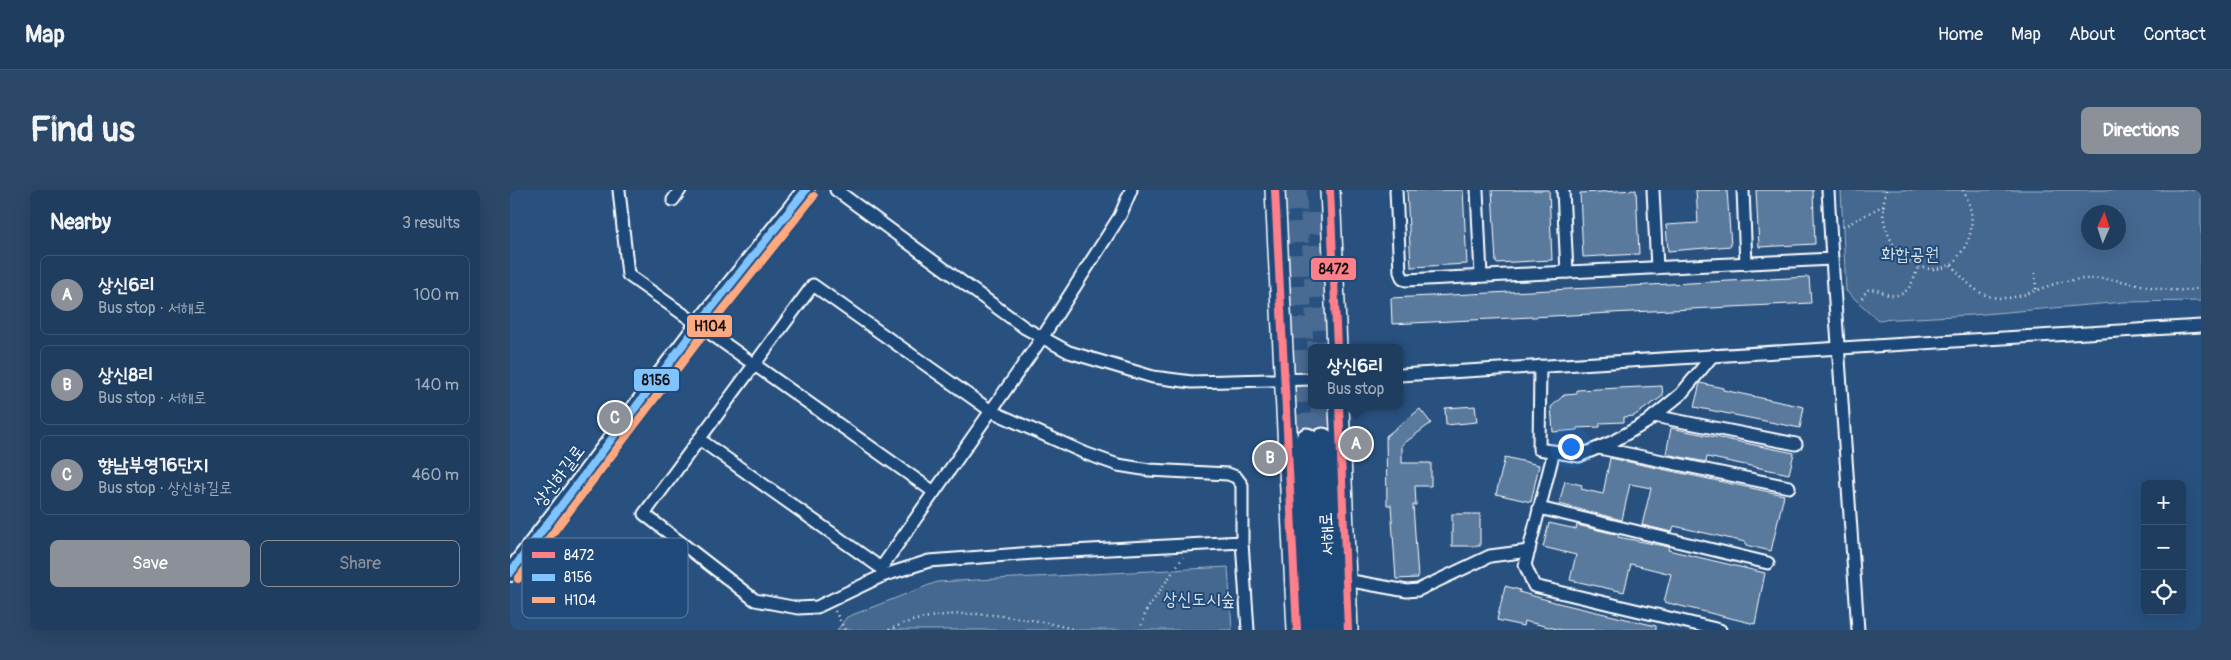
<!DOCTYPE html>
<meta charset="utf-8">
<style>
:root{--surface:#1e3d5f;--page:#2b4868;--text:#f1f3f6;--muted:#a1aebd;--line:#3c5674;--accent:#8c9099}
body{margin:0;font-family:Pangolin,"Poor Story",sans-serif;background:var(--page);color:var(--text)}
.controls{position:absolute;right:15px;bottom:15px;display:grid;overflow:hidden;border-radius:8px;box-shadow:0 5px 20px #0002}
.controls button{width:45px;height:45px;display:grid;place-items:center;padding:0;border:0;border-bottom:1px solid var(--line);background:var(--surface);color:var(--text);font:25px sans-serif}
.compass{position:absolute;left:1571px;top:15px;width:45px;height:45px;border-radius:50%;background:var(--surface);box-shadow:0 5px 20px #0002;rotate:3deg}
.you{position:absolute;left:1060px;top:256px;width:18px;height:18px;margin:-12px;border:4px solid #fff;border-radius:50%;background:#1a73e8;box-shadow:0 0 0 8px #1a73e833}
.badge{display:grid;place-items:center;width:32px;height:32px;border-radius:50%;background:var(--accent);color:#fff;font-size:16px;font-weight:700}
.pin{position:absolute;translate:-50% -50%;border:2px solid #fff;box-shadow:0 1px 5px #0006}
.popup{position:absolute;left:798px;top:154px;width:95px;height:65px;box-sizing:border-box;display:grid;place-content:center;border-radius:8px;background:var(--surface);filter:drop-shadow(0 1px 4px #0005);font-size:16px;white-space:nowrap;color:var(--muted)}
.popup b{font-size:19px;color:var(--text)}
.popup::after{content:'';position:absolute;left:50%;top:100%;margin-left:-10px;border:10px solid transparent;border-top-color:var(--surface)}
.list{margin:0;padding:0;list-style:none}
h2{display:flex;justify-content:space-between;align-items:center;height:65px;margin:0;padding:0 20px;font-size:21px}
h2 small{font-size:16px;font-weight:400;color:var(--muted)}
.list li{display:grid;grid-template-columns:32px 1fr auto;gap:15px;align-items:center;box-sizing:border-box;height:80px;margin:0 10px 10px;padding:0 10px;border:1px solid var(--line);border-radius:8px}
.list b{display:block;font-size:19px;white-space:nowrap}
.list p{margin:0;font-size:16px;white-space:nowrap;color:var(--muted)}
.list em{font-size:16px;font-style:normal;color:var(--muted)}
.actions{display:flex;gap:10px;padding:15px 20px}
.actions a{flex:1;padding:11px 0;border:1px solid var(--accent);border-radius:8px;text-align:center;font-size:18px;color:var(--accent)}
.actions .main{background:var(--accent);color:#fff}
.icon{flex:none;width:28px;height:28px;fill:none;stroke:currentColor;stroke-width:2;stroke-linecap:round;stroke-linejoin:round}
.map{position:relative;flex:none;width:1691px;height:440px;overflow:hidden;border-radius:8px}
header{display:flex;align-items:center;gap:30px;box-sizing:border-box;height:70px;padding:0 25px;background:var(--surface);border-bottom:1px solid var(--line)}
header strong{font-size:24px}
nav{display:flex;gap:28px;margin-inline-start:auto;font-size:18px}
.intro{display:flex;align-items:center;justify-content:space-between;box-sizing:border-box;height:120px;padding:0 30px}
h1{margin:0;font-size:35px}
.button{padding:12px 22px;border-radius:8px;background:var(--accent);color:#fff;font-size:18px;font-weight:700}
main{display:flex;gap:30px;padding:0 30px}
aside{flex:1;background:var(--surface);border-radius:8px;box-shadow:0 5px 20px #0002}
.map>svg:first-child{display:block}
.green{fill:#446890;stroke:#a2b4c8;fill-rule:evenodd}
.building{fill:#5a7a9d;stroke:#fff}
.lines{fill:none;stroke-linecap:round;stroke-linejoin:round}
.highway-tunnel{stroke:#486b92;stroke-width:21;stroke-dasharray:21 11;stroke-linecap:butt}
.street-casing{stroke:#fff;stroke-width:15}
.secondary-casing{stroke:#fff;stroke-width:20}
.primary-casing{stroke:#fff;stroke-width:22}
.highway-casing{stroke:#fff;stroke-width:25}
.path{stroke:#fff;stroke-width:2.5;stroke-dasharray:1 4;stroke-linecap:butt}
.street{stroke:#1f4a7a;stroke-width:11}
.secondary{stroke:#1f4a7a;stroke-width:16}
.primary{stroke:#1f4a7a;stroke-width:19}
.highway{stroke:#1f4a7a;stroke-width:21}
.bus-1-casing{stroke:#1f4a7a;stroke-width:11}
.bus-2-casing{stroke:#1f4a7a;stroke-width:11}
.bus-3-casing{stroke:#1f4a7a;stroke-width:11}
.bus-1{stroke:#ff808a;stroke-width:8}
.bus-2{stroke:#80c4ff;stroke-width:8}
.bus-3{stroke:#ffa980;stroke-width:8}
.labels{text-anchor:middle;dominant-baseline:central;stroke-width:4;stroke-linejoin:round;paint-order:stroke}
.park-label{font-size:18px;fill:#dae1e9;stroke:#1f4a7a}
.street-label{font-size:18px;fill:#fff;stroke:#1f4a7a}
.key{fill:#1f4a7a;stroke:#6280a2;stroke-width:1}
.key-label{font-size:14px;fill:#fff}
.line-badge{stroke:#1f4a7a;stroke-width:2}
.pale-badge-label{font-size:14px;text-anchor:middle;font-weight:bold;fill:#111}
</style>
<header>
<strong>Map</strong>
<nav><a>Home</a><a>Map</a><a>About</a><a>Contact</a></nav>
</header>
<div class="intro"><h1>Find us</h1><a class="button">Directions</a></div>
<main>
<aside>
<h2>Nearby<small>3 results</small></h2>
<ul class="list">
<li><span class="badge">A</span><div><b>상신6리</b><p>Bus stop · 서해로</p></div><em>100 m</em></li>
<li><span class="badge">B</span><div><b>상신8리</b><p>Bus stop · 서해로</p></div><em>140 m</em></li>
<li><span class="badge">C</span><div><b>향남부영16단지</b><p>Bus stop · 상신하길로</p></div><em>460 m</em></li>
</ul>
<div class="actions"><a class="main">Save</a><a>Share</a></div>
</aside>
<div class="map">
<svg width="1691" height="440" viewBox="0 0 1691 440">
<rect width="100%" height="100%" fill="#28517f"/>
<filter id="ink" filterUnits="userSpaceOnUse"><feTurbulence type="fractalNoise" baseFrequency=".02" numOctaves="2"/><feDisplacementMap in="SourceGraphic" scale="10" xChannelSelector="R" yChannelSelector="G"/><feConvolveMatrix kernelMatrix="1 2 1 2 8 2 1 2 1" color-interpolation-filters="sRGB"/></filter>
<g filter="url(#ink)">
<g class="green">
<path d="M 1331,0 L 1691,0 L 1691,111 L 1613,112 L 1462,125 L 1368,130 L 1336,101 ZM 1608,22 L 1608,52 L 1578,52 L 1578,22 Z"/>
<path d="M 718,377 L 722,440 L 327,440 L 337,427 L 427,392 Z"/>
</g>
<g class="building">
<path d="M 897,0 L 953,0 L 957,74 L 901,77 Z"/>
<path d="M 982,0 L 1039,0 L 1042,70 L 986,73 Z"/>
<path d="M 1126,0 L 1129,64 L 1073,67 L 1070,3 Z"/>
<path d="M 1186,0 L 1217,0 L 1221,56 L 1158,61 L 1156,35 L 1188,33 Z"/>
<path d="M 1246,0 L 1303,0 L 1305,54 L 1249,57 Z"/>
<path d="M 1299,87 L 1301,113 L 882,134 L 881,108 Z"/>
<path d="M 1190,193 L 1213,198 L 1213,200 L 1294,217 L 1290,238 L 1184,217 Z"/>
<path d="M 1152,196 L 1153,206 L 1124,226 L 1114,227 L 1114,232 L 1090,233 L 1090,237 L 1067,238 L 1067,240 L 1043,242 L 1041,217 L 1054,205 L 1067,204 L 1067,200 Z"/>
<path d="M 965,216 L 967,232 L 936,235 L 935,218 Z"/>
<path d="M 910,219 L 921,233 L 892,255 L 892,273 L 921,273 L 921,296 L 905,296 L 906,315 L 903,315 L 908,388 L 886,389 L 881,315 L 877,315 L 876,246 Z"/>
<path d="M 1161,238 L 1284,263 L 1279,284 L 1197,267 L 1196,272 L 1156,264 Z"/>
<path d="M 995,267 L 1029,275 L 1021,312 L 986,304 Z"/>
<path d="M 1100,268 L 1274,305 L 1261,361 L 1235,355 L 1235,352 L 1164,336 L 1162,342 L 1132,335 L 1141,298 L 1120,294 L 1112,330 L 1049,314 L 1055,291 L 1072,295 L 1071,299 L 1093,304 Z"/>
<rect x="942" y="324" width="28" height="32"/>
<path d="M 1039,333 L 1066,339 L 1067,335 L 1109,345 L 1108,347 L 1159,357 L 1158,360 L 1255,383 L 1245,434 L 1154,412 L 1161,384 L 1121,374 L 1114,402 L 1060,390 L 1066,365 L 1033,357 Z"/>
<path d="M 995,396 L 1010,400 L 1009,402 L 1048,413 L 1146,436 L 1146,440 L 1051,440 L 1014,431 L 1013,436 L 987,430 Z"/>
</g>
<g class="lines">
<g class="highway-tunnel">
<path d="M 786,0 L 797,249"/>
<path d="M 801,23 L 808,158"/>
<path d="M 811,215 L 813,249"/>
</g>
<defs>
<g id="street">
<path d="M 109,0 L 118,85 L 424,302"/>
<path d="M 326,0 L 515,138 L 559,162 L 643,187 L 682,192 L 802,189"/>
<path d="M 886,0 L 890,82 L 893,89 L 896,90 L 1322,69 L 1318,0"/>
<path d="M 967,0 L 971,86"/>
<path d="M 1053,0 L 1057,82"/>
<path d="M 1143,0 L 1147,78"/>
<path d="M 1233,0 L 1236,74"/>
<path d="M 163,10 L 170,0"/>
<path d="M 1322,69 L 1348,440"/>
<path d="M 1030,176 L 1029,259 L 1069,266 L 1102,252 L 1137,232 L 1171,204 L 1203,165"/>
<path d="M 890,185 L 1691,136"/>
<path d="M 1144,226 L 1286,254"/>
<path d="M 189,249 L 371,378"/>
<path d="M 1089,258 L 1279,297"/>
<path d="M 1044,261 L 1015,375 L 1024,396 L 1210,440"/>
<path d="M 1029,318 L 1258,373"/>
<path d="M 732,352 L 524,363 L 419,371 L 372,386 L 307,417 L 288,418 L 245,410 L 134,324 L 303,95 L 481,221 L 577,264 L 608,275 L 639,280 L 718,284 L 726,287 L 732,295 L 732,352 L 738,440"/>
<path d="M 372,386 L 371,378 L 532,148 L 610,26 L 621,0"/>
<path d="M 836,390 L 897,401 L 908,400 L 980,366 L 1019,361"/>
</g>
<path id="secondary" d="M 0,383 L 188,135 L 296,0"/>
<g id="primary">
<path d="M 765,0 L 787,440"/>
<path d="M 820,0 L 827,158"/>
<path d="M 829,215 L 838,440"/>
</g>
<g id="highway">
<path d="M 797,249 L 804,440"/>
<path d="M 813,249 L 821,440"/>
</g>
</defs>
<use href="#street" class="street-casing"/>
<use href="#secondary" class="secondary-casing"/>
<use href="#primary" class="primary-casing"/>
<use href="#highway" class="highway-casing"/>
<g class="path">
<path d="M 1376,0 C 1374,10 1372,20 1374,30 C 1379,60 1408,90 1440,75 C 1444,74 1447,68 1450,64 C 1465,45 1465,21 1453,0"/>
<path d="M 1333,37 L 1374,15"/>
<path d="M 1441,75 C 1453,88 1465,104 1483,107 C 1510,113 1534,93 1563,90 C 1580,88 1599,88 1616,92 C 1644,97 1662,104 1691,98"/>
<path d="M 1525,83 L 1526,99"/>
<path d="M 1352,108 L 1357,100 C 1364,98 1370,101 1376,104 C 1397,110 1403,93 1408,77"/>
<path d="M 325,421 L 335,440"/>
<path d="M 379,440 C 432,413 511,425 566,440"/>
<path d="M 630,440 L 636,421 L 673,367"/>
</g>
<use href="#street" class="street"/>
<use href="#secondary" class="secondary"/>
<use href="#primary" class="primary"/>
<use href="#highway" class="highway"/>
<defs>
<g id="bus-1">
<path d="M 765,0 L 787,440"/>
<path d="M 820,0 L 827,158"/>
<path d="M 829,215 L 838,440"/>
</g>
<path id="bus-2" d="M 0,383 L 188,135 L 296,0"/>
<path id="bus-3" d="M 8,389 L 196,141 L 304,6"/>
</defs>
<use href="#bus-1" class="bus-1-casing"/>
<use href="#bus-2" class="bus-2-casing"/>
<use href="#bus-3" class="bus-3-casing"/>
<use href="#bus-1" class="bus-1"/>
<use href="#bus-2" class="bus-2"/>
<use href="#bus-3" class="bus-3"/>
</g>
</g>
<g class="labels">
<g class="park-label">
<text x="1400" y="64">화합공원</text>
<text x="689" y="409">상신도시숲</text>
</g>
<g class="street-label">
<text transform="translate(49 286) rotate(-53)">상신하길로</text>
<text transform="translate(817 344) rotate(-93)">서해로</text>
</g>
</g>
<rect x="12" y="348" width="166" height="80" rx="8" class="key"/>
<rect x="22" y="362" width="23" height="6" fill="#ff808a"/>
<rect x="22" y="384" width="23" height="7" fill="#80c4ff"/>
<rect x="22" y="407" width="23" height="6" fill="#ffa980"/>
<g class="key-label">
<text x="54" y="370">8472</text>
<text x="54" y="392">8156</text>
<text x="54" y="415">H104</text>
</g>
<g class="line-badge">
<rect x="800" y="67" width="47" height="24" rx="5" fill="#ff808a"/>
<rect x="176" y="124" width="47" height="24" rx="5" fill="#ffa980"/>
<rect x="123" y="178" width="47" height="24" rx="5" fill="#80c4ff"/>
</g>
<g class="pale-badge-label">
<text x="824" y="84">8472</text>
<text x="200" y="141">H104</text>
<text x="146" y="195">8156</text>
</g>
</svg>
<div class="controls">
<button>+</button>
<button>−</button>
<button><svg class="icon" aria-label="locate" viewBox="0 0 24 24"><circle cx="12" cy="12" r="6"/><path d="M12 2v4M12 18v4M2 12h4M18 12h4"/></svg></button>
</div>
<svg class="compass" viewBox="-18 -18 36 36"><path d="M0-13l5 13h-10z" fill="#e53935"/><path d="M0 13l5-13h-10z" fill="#a1aebd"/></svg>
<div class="you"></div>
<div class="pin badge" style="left:846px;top:254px">A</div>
<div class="popup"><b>상신6리</b>Bus stop</div>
<div class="pin badge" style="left:760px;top:268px">B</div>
<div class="pin badge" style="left:105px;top:228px">C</div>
</div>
</main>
